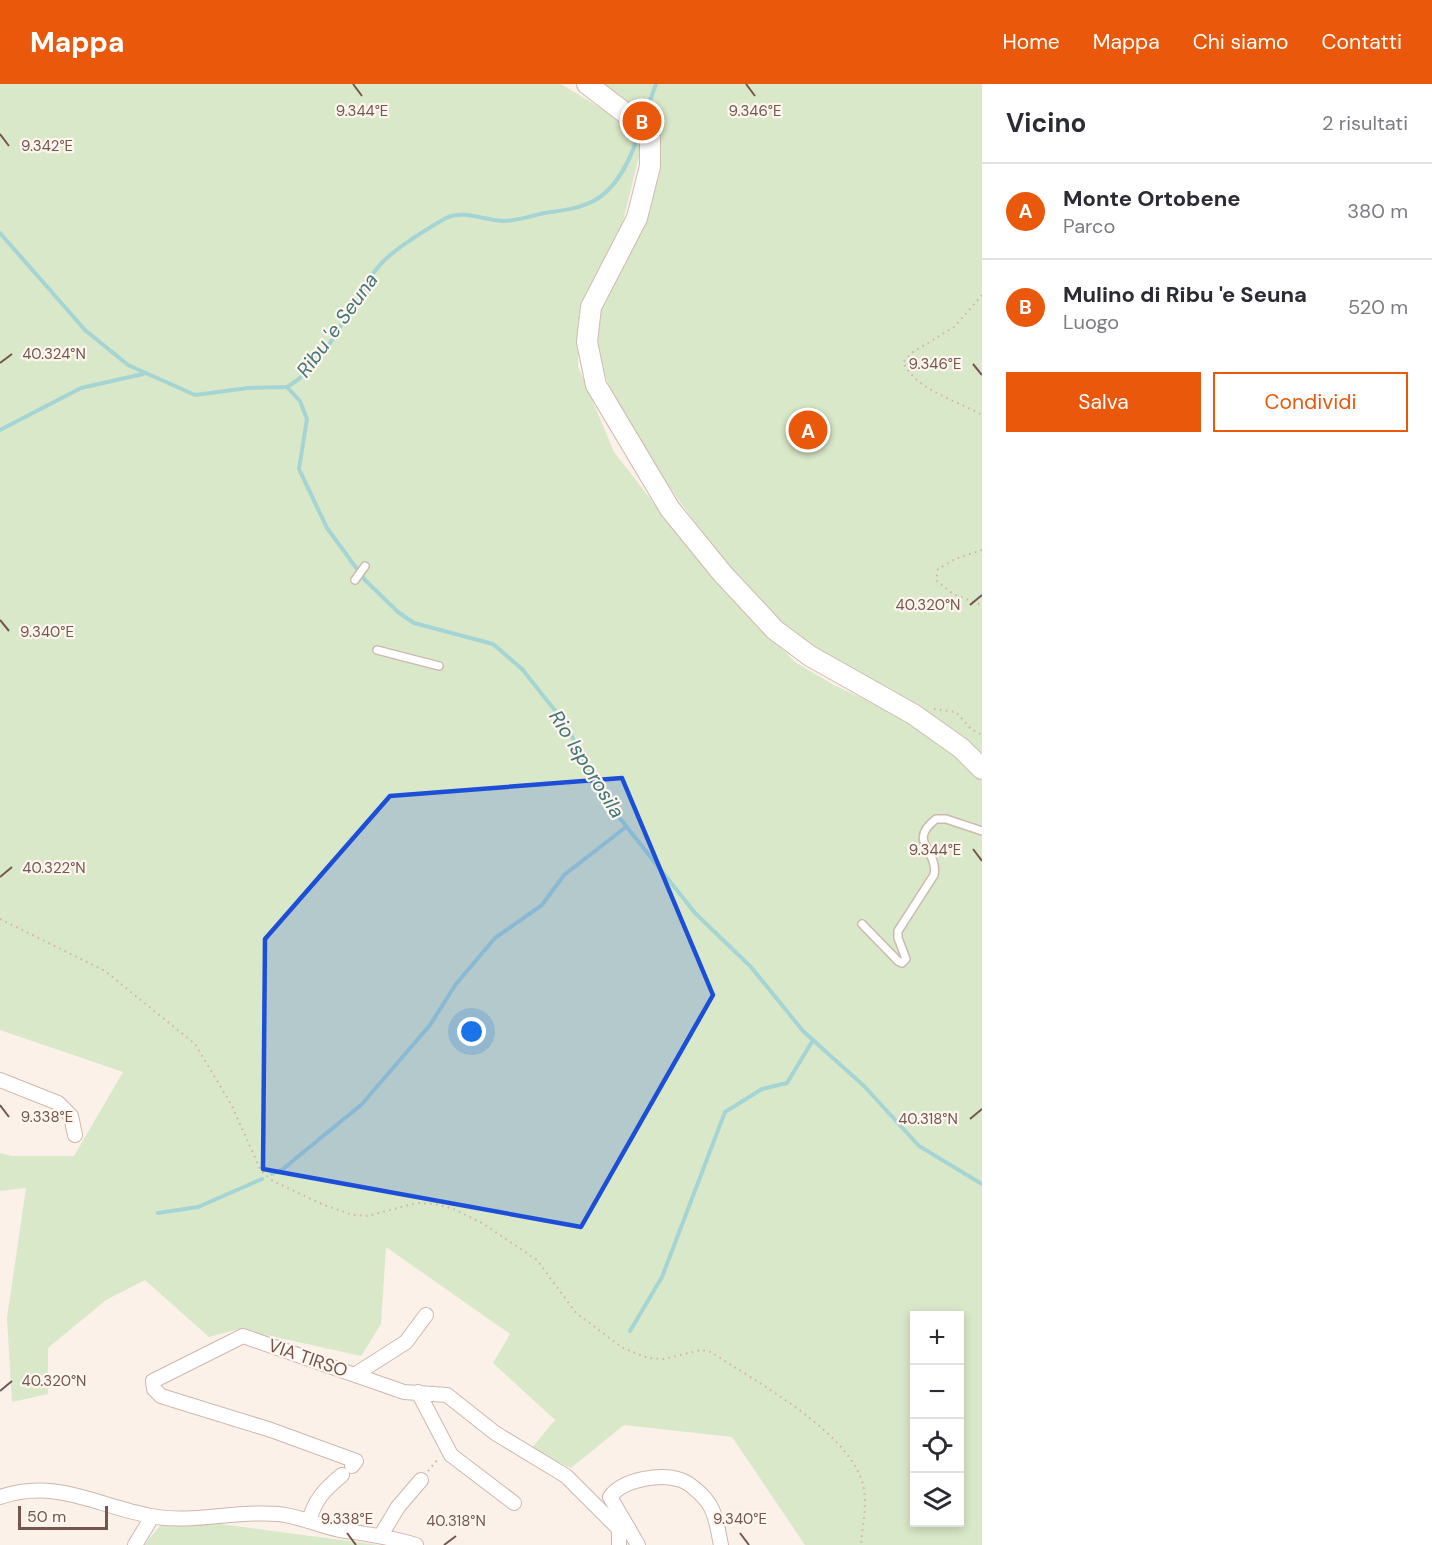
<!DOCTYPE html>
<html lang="it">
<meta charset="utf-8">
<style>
:root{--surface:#fff;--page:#f7f7f7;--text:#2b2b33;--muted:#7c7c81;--line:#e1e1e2;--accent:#ea580c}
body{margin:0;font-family:"DM Sans",sans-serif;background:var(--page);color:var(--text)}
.controls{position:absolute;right:18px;bottom:18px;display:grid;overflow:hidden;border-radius:0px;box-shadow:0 3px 9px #0003}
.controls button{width:54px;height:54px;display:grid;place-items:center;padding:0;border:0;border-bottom:2px solid var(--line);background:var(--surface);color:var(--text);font:30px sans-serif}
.scale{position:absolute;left:18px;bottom:15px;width:90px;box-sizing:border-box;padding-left:6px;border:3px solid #74564e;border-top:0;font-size:16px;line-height:21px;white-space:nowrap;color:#74564e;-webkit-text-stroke:4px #fef6ef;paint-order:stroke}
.you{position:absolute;left:472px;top:948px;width:21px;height:21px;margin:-15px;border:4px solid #fff;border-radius:50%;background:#1a73e8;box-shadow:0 0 0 9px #1a73e833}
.badge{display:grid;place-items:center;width:39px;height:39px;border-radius:50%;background:var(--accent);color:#fff;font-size:20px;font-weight:700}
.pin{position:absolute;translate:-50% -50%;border:3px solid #fff;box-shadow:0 2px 6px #0006}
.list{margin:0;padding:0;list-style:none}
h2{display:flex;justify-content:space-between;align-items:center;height:78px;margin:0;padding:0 24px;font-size:26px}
h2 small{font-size:20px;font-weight:400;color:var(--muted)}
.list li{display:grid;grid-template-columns:39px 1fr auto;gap:18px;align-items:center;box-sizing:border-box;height:96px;padding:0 24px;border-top:2px solid var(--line)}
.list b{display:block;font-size:22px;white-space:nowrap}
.list p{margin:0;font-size:20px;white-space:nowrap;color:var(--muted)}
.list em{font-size:20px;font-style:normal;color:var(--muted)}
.actions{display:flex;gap:12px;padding:18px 24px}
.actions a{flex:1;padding:14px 0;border:2px solid var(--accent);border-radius:0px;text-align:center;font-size:21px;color:var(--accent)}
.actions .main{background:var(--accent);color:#fff}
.icon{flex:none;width:33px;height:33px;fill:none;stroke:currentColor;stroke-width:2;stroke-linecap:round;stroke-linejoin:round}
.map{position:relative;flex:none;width:982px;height:1461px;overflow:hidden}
header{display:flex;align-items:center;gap:36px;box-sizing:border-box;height:84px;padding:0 30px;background:var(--accent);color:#fff}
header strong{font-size:28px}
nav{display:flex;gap:33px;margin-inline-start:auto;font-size:21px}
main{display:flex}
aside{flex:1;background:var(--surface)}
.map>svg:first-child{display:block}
.green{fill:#d9e8c8;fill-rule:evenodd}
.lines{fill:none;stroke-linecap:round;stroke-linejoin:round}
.stream{stroke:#a5d4d5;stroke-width:4}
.service-casing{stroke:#cdb8af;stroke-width:10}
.minor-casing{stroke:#cdb8af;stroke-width:16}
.secondary-casing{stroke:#d1bab0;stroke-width:22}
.path{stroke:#d4b1a5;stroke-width:2;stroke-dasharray:1.5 4.5;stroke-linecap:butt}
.service{stroke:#fff;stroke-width:7}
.minor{stroke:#fff;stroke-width:14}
.secondary{stroke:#fff;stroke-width:20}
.marked{fill:#1d4ed8;fill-opacity:0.2;stroke:#1d4ed8;stroke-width:4.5;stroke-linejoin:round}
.ticks{fill:none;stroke:#74564e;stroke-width:2}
.labels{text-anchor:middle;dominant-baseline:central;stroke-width:4.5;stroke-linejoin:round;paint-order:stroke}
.street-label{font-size:18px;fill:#74564e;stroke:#fef6ef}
.water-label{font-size:20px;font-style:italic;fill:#427678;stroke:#fef6ef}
.ticks-label{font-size:15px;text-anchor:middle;fill:#74564e;stroke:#fef6ef;stroke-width:4.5;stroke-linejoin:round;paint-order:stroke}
</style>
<header>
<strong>Mappa</strong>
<nav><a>Home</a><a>Mappa</a><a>Chi siamo</a><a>Contatti</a></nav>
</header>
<main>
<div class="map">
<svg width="982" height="1461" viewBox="0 0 982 1461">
<rect width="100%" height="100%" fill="#fbf1e9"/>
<g class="green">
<path d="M 0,0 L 561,0 L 609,29 L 642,60 L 620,150 L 580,223 L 578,282 L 614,368 L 713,495 L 795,578 L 834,601 L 911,637 L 965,678 L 982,694 L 982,1461 L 805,1461 L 732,1353 L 624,1341 L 571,1384 L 531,1365 L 555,1336 L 493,1279 L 510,1250 L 386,1163 L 381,1240 L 361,1272 L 239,1245 L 209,1253 L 145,1196 L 106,1216 L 48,1264 L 48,1310 L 12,1318 L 7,1234 L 26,1104 L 0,1107 L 0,1069 L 12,1072 L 74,1072 L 123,988 L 0,946 ZM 914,1232 L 960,1232 L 960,1438 L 914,1438 Z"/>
<path d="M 595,0 L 982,0 L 982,672 C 929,618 854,593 792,549 C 745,516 593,311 596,255 C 597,229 609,201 618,177 C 631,140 644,103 658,66 Z"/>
<path d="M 167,1433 L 379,1461 L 144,1461 Z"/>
</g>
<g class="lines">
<g class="stream">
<path d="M 643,36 L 656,0"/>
<path d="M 0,149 L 85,246 L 128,281 L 195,311 L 248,304 L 287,303 L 300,317 L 307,335 L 299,385 L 327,444 L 365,496 L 398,528 L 414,539 L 493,560 L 522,585 L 565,639 L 603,713 L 695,829 L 751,883 L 803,947 L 864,1002 L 919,1062 L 982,1100"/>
<path d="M 287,303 C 331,278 347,220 379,182 C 393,165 427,145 446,134 C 464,125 486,137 504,137 C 516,137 532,132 544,129 C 557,127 572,126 584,121 C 614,112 629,79 638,52"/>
<path d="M 0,346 L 81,304 L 143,290"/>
<path d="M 272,1090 L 283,1085 L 362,1020 L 430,941 L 456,900 L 495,854 L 542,821 L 564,791 L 626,743"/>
<path d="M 158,1129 L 198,1123 L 262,1095"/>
<path d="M 630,1247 L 662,1193 L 725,1028 L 762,1005 L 787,999 L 813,956"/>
</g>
<defs>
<g id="service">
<path d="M 355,496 L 365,482"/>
<path d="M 377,566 L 439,582"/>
<path d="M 862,840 L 898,877 L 902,879 L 906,875 L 898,854 L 898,847 L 934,791 C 939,766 906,758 936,735 L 946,735 L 982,747"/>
</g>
<g id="minor">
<path d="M 0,996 L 58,1019 L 71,1032 L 75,1051"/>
<path d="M 356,1290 L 406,1258 L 426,1231"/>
<path d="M 418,1308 L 451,1371 L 514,1419"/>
<path d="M 352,1382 L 356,1377 L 271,1346 L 161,1312 L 154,1305 L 153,1297 L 243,1252 L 404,1308 L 447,1311 L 495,1349 L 566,1392 L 619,1445 L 629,1445"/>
<path d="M 0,1413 C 56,1394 97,1422 151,1432 C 193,1440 236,1426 278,1430 C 300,1432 319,1442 340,1446 C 366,1450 391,1453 416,1461"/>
<path d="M 309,1437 C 315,1415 325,1405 342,1391"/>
<path d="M 619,1445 L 619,1461"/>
<path d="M 381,1451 L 398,1423 L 421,1396"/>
<path d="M 135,1461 L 152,1433"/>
<path d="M 638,1461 L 610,1413 C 623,1395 661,1389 681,1396 C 690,1399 704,1412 709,1420 C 717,1432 718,1448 721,1461"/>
</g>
<path id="secondary" d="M 587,0 L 633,35 L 650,55 L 650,82 L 637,134 L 591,223 L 587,258 L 596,301 L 670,425 L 722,489 L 775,546 L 810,572 L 913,630 L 961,664 L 982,685"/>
</defs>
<use href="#service" class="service-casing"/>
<use href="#minor" class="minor-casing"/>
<use href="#secondary" class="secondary-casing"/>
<g class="path">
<path d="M 982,211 L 954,243 L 913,268 L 903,278 C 917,307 956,316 982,331"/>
<path d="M 982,466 L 955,475 L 938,485 L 936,496 L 953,510 L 982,521"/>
<path d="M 934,625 L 956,628 L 971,645 L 982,651"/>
<path d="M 0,835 L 105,887 L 195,960 L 231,1020 L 261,1087 L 273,1097 L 324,1121 L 353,1131 L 368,1132 L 416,1119 L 435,1120 L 454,1125 L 482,1139 L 537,1176 L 576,1229 L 623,1264 L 648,1274 L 664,1275 L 701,1266 L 711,1268 C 756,1298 850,1348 863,1401 C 868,1419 862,1443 861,1461"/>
<path d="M 428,1387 L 438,1375"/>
</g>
<use href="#service" class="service"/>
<use href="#minor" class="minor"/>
<use href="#secondary" class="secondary"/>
</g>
<path class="marked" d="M 622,694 L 713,911 L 581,1143 L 263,1085 L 265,855 L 390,712 Z"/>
<path class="ticks" d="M 353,0 L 362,12M 746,0 L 755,12M 0,50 L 9,62M 0,279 L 12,270M 973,280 L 982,291M 970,521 L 982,511M 0,536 L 9,547M 973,765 L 982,777M 0,793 L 12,783M 0,1021 L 9,1033M 970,1035 L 982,1025M 0,1307 L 12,1297M 347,1449 L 356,1461M 740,1449 L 749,1461M 444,1461 L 456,1452"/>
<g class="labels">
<g class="street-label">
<text transform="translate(308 1274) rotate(19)">VIA TIRSO</text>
</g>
<g class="water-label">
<text transform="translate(337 241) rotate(-54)">Ribu 'e Seuna</text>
<text transform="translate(587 680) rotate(58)">Rio Isporosila</text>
</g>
</g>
<g class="ticks-label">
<text x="755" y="32">9.346°E</text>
<text x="362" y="32">9.344°E</text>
<text x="47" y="67">9.342°E</text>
<text x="54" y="275">40.324°N</text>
<text x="935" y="285">9.346°E</text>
<text x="928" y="526">40.320°N</text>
<text x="47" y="553">9.340°E</text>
<text x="935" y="771">9.344°E</text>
<text x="54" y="789">40.322°N</text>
<text x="47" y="1038">9.338°E</text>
<text x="928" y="1040">40.318°N</text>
<text x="54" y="1302">40.320°N</text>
<text x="347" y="1440">9.338°E</text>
<text x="740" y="1440">9.340°E</text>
<text x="456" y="1442">40.318°N</text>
</g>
</svg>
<div class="controls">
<button>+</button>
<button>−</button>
<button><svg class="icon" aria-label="locate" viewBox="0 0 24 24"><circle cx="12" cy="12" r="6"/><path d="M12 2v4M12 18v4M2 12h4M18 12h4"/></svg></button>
<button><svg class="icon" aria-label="layers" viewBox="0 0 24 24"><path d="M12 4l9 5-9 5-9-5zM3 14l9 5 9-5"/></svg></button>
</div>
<div class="scale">50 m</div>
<div class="you"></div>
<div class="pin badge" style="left:808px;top:346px">A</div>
<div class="pin badge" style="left:642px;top:37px">B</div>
</div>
<aside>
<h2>Vicino<small>2 risultati</small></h2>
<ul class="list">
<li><span class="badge">A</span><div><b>Monte Ortobene</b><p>Parco</p></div><em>380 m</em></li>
<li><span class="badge">B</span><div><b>Mulino di Ribu 'e Seuna</b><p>Luogo</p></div><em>520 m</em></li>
</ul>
<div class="actions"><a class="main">Salva</a><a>Condividi</a></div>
</aside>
</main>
